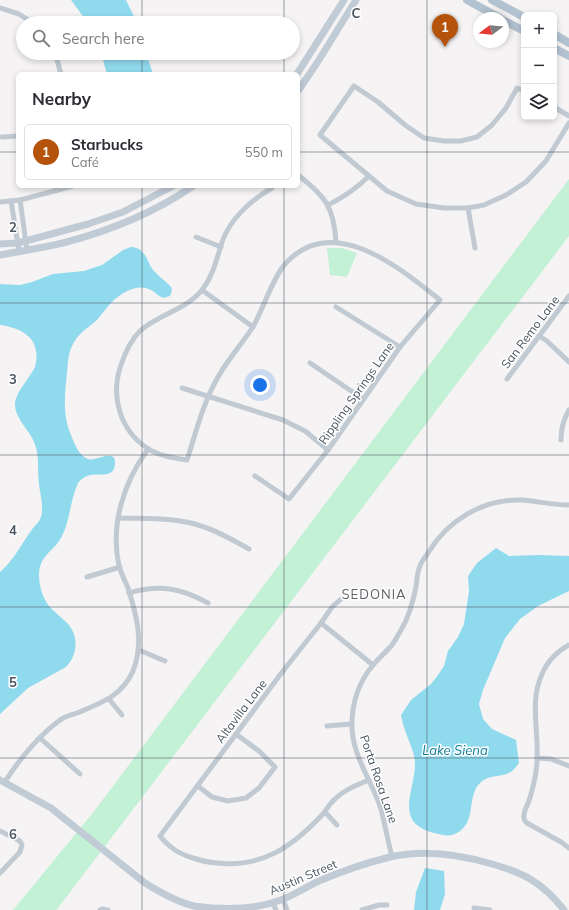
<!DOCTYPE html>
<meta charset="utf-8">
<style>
:root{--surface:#fff;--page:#f2f2f3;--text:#2b2b33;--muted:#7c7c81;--line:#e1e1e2;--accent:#b45309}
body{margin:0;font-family:Mulish,sans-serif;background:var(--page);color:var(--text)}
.controls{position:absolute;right:12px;top:12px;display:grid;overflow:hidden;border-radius:6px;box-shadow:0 2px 6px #0003}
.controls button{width:36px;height:36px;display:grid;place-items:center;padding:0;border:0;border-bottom:1px solid var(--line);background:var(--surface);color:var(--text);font:20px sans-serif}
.compass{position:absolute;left:473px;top:12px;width:36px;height:36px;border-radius:50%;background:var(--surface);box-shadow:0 2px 6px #0003;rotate:254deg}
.you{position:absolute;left:260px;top:385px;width:14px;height:14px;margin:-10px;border:3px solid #fff;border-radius:50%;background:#1a73e8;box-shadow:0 0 0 6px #1a73e833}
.badge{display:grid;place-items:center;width:26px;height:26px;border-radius:50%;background:var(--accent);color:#fff;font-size:13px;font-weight:700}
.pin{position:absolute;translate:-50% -33px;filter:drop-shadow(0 1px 2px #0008)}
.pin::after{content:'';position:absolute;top:21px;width:14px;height:12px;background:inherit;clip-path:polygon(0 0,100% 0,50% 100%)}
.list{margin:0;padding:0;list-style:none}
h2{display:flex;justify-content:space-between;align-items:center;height:52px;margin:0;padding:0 16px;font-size:17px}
h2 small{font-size:13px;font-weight:400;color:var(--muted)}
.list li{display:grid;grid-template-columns:26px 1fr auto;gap:12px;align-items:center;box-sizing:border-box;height:56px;margin:0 8px 8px;padding:0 8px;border:1px solid var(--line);border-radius:6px}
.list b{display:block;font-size:15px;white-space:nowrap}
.list p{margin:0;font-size:13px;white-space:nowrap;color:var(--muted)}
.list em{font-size:13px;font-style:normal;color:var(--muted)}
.icon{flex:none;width:22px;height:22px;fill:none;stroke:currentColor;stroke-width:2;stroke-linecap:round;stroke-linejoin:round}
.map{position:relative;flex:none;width:569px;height:910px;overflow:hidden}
.search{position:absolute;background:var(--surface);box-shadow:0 2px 6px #0003;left:16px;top:16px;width:284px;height:44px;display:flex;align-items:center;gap:10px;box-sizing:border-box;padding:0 14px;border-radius:22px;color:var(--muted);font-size:15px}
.panel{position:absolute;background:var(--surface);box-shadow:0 2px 6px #0003;left:16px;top:72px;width:284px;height:116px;border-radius:6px}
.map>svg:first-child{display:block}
.green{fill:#c3f1d5}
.water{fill:#90daee}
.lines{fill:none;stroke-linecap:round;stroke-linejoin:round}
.street{stroke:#c1cad2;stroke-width:5}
.secondary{stroke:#c1cbd6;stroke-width:7}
.primary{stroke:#b3c2d1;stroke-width:8}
.grid{fill:none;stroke:#4a5661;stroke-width:1;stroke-opacity:0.55}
.labels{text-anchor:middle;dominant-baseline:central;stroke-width:3;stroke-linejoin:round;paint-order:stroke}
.street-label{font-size:12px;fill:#4a5661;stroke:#fff}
.neighbourhood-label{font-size:13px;letter-spacing:1px;fill:#5f6368;stroke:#fff}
.water-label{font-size:13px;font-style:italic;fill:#0c7c9b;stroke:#fff}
.grid-label{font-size:13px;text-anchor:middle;font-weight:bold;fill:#4a5661;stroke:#fff;stroke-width:3;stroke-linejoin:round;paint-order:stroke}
</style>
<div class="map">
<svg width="569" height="910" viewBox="0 0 569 910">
<rect width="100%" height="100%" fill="#f5f3f3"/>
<g class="green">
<path d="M 569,179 L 569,236 L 58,908 L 56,910 L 13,910 L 92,814 Z"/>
<path d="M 327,248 L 342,248 L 357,253 L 347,277 L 330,275 Z"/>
</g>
<g class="water">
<path d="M 71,0 L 126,0 L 137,23 L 88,23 Z"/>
<path d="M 101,53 L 146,53 L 153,74 L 107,74 Z"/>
<path d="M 131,247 C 147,248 146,262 154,271 C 159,277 166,281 171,287 L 172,290 L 170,296 L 163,298 C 158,296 155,292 151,290 C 138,283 124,292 115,299 C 108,305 103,313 97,320 C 88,328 77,334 72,346 C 68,354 68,364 67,372 C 65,394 62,414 71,435 C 74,443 79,456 88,459 C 96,462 116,447 115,464 C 114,479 99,473 91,475 C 85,476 81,479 78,483 C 70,500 70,522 61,538 C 53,552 40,555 39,574 C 39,585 42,597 49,606 C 54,612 61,617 67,623 C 79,635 78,655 66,667 L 28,688 L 0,714 L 0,572 C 14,560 20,546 31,531 C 34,526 39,523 41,517 C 44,506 40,494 39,484 C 37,469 40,455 34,442 C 29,429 15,419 15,404 C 15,393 30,378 35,367 C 42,340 24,328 0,325 L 0,284 L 20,285 L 32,282 L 53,274 L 84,271 L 102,265 L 123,250 Z"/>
<path d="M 496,548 L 509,556 L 539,555 L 569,556 L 569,591 L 538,606 L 520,619 L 505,638 L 483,690 L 479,704 L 483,719 L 492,729 L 516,740 L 519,763 C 517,765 514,770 511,772 C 502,778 489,774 480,783 C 467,796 476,819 460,831 C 451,838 443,835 434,833 C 392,822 416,790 415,762 C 414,751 408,740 405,730 C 403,725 402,720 401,715 L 411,700 L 431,684 L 438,675 L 444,666 L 448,651 L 458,637 L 464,624 L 469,591 L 468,576 L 477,563 Z"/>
<path d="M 425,868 L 444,871 L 445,894 L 440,910 L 414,910 L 416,892 Z"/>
</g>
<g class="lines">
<g class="street">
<path d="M 0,8 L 19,14 L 33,23"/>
<path d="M 55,53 L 61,74"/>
<path d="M 524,91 L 517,88 L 506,108 L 492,125 L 477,137 L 461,141 L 444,141 L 424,138 L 405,125 L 378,102 L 354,86 L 320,135 L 387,191 L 416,204 L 444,208 L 468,208 L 484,205 L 506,195 L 526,182 L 546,161 L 569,123"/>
<path d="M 554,107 L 569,116"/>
<path d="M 2,137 L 18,136"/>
<path d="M 298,175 C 325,196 334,207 336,242"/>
<path d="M 20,200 L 27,250"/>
<path d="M 11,201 L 19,251"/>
<path d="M 0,202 L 20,200 L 73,186"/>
<path d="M 328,205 C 344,197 356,189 369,176"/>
<path d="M 468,208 L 475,248"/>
<path d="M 196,237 L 221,247"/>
<path d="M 202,290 L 253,327"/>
<path d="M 336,307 L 400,347"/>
<path d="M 539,336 L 547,341 L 569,362"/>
<path d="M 310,363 L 363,399"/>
<path d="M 507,379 L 569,296"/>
<path d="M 182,388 L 283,420 L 305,431 L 328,450"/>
<path d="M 561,440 C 561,429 563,420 569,410"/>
<path d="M 255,476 L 289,499 L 328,450 L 400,347 L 440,300 C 400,268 333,212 286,263 C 273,277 264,307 254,325 C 243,343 228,359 218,377 C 203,403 196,432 187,460 C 174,458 159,456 147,448 C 120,430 110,396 121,365 C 125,353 130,341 140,331 C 159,314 186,310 202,290 C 213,276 217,258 222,242 C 230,219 251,200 272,188"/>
<path d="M 118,518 C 146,519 178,517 204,527 C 220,532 234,541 249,549"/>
<path d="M 87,577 L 120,567"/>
<path d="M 129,593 C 159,584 181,588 208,603"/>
<path d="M 341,599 L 332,607 L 321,623 L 283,671 L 160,836 C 163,840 167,844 171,847 C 181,856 204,862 217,863 C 263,868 293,846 323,814 C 327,809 330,803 335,799 C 344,790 357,785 369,780"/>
<path d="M 321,623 L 373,665"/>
<path d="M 569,645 C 554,653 544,666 539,682 C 530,709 541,742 536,771 C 535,781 532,791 529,801 C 527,806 523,812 524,818 C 524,821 525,821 527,823 L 561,842 L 569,848"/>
<path d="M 139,650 L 165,661"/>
<path d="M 109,699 L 122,715"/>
<path d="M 327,726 L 351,724"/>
<path d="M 40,738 L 80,774"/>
<path d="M 537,758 L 551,759 L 569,766"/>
<path d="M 4,783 C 19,760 38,736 60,720 C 65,716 71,715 77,713 C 101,703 122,696 133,671 C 144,643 137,616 128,588 C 125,581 121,573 119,566 C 110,524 124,482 148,449"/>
<path d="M 198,786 L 212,797 L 228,801 L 246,798 L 259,788 L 275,767 L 259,751 L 236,734"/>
<path d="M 325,812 L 337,825"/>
<path d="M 0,831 L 20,841 L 22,845 L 20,852 L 0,873"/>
<path d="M 392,857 C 388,841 385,825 381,809 C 372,781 351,754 352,724 C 352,702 359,682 373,665 C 379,658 386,652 392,645 C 395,641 398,635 401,630 C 409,617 413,602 416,587 C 417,580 417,572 420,566 C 421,562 425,557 428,553 C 447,521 482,499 521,500 C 537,501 553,505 569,505"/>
<path d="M 283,899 L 287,910"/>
<path d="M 273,903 L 276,910"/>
<path d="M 474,908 L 490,910"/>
<path d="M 100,910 L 102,909 L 108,910"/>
<path d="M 362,910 L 379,905 L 387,905"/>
</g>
<g class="secondary">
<path d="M 297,74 L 344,0"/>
<path d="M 298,91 L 317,63 L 356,0"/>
<path d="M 0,244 L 18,243 L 88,224 L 123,212 L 173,186"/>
<path d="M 0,255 C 21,251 42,248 63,243 C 109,231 154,213 193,186"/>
<path d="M 0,780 L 51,808 L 145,883 C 161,893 177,902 194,906 C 222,910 254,910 281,900 C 294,895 306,887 319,881 C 342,871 366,863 390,857 C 425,849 459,854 492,864 C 524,873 543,883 564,910"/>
</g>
<g class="primary">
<path d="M 467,0 L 500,18"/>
<path d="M 492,0 L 524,17"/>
<path d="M 503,20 L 524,31"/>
<path d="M 554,34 L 569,43"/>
<path d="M 554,48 L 569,56"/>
</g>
</g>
<path class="grid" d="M 142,0 L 142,23M 284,0 L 284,23M 427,0 L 427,910M 142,53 L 142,74M 284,53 L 284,74M 0,152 L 18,152M 298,152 L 569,152M 142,186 L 142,910M 284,186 L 284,910M 0,303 L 569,303M 0,455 L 569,455M 0,607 L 569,607M 0,758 L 569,758"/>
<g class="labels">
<g class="street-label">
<text transform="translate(530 332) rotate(-53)">San Remo Lane</text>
<text transform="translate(356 393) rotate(-55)">Rippling Springs Lane</text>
<text transform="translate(241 711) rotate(-53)">Altavilla Lane</text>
<text transform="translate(379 779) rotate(71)">Porta Rosa Lane</text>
<text transform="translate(303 877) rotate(-23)">Austin Street</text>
</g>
<g class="neighbourhood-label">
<text x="374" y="594">SEDONIA</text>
</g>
<g class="water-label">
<text x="455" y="750">Lake Siena</text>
</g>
</g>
<g class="grid-label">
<text x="356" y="18">C</text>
<text x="13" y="232">2</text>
<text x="13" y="384">3</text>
<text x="13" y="535">4</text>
<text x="13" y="687">5</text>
<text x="13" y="839">6</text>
</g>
</svg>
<div class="controls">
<button>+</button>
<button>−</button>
<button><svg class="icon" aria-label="layers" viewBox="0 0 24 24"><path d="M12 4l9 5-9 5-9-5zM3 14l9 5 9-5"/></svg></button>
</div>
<svg class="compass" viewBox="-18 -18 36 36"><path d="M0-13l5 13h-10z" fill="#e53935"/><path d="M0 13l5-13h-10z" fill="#7c7c81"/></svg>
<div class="you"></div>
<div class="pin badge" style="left:445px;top:47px">1</div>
<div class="search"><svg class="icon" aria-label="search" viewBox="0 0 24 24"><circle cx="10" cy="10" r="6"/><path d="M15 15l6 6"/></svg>Search here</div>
<section class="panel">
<h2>Nearby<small></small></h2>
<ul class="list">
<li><span class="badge">1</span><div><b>Starbucks</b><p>Café</p></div><em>550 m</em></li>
</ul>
</section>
</div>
